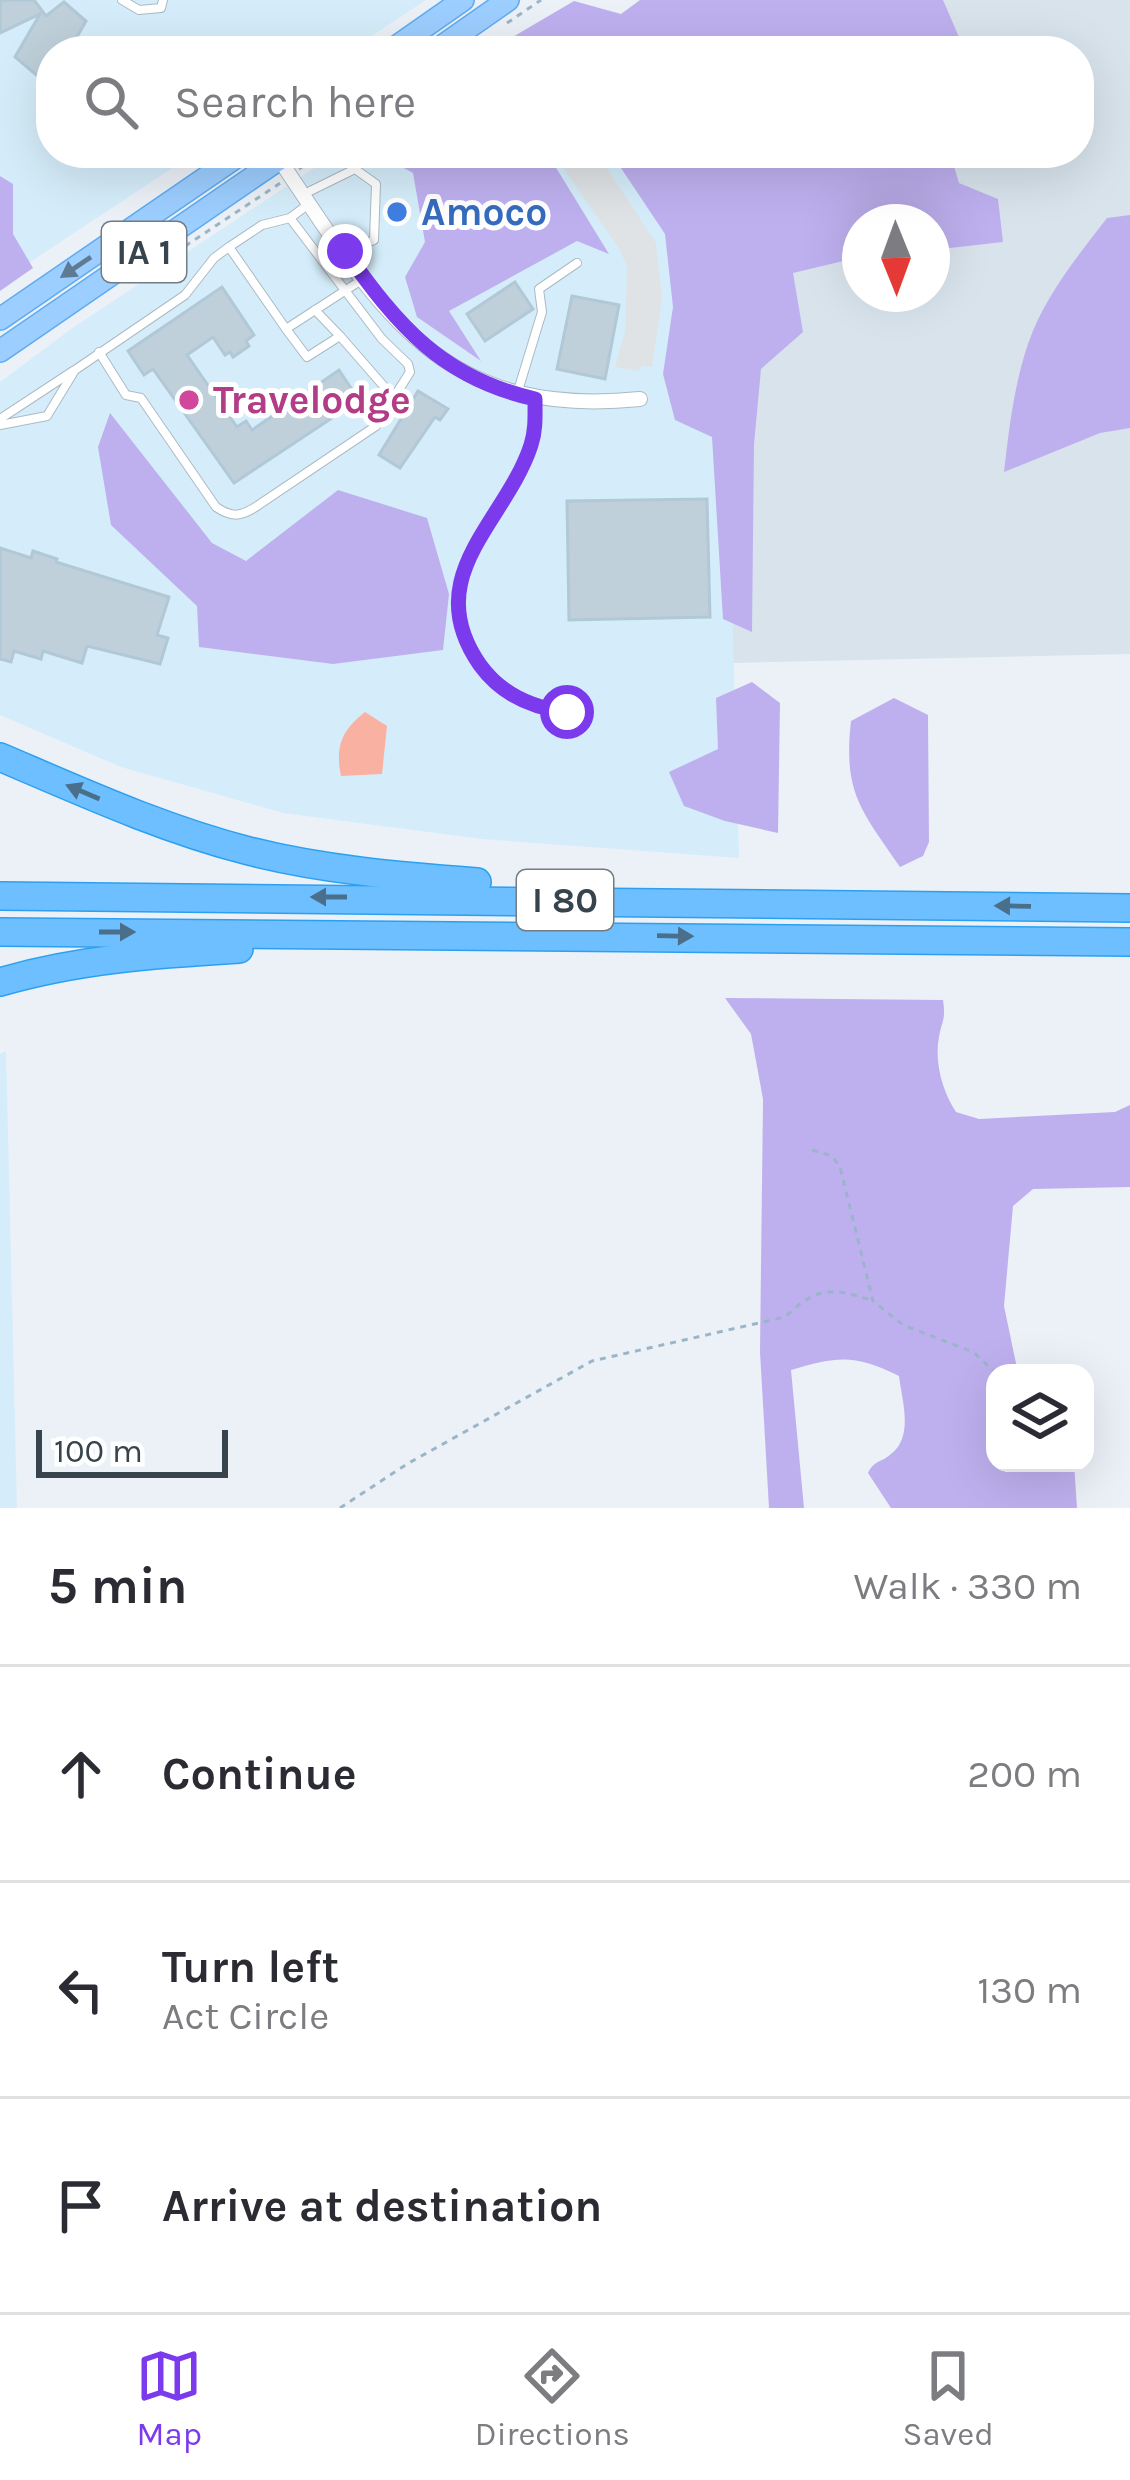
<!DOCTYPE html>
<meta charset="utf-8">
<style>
:root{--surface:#fff;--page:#f7f7f7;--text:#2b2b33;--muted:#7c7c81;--line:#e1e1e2;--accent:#7c3aed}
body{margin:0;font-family:Karla,sans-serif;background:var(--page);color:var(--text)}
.controls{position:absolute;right:36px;bottom:36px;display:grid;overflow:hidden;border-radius:24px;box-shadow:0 12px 48px #0002}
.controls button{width:108px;height:108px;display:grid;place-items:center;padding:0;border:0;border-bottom:3px solid var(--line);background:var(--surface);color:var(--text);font:60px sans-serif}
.compass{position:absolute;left:842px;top:204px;width:108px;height:108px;border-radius:50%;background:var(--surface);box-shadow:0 12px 48px #0002;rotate:179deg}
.scale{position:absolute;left:36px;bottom:30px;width:192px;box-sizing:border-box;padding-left:12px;border:6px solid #37444d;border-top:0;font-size:33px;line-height:42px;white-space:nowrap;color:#37444d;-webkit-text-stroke:9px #fff;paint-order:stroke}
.stop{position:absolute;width:36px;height:36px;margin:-27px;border:9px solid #7c3aed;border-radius:50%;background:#fff}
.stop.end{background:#7c3aed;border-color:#fff;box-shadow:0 3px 12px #0008}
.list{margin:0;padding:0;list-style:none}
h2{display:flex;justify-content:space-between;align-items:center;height:156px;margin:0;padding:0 48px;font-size:51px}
h2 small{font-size:39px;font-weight:400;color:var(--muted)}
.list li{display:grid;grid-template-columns:78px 1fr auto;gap:36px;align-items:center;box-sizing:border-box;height:216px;padding:0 48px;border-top:3px solid var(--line)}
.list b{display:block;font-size:45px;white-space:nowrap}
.list p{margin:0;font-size:39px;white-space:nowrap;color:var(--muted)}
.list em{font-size:39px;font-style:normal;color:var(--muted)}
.icon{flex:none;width:66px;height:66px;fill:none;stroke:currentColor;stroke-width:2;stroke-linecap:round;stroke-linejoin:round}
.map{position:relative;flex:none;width:1130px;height:1508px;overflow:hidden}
.search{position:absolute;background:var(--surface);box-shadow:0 12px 48px #0002;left:36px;right:36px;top:36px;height:132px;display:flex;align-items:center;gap:30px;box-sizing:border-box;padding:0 42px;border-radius:48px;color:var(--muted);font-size:45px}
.sheet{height:804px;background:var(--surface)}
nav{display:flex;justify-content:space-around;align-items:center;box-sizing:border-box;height:168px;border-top:3px solid var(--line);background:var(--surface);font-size:33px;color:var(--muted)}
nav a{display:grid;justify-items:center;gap:6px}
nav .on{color:var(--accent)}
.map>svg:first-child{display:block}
.residential{fill:#d8e3ec;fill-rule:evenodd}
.commercial{fill:#d5edfa}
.green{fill:#beb0ef}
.parking{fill:#dfe3e5}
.water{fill:#f9b2a2}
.building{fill:#bfd0da;stroke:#b1c8d6;stroke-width:3}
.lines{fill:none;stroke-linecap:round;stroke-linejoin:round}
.lane-casing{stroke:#acbac4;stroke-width:10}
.street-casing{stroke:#acbac4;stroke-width:16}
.primary-casing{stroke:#5eabf2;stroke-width:24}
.highway-casing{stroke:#2ca0f0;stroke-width:30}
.path{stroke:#9bb5c8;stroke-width:3;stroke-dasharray:6 6;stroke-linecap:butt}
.lane{stroke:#fff;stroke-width:8}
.street{stroke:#fff;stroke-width:14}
.primary{stroke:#9cceff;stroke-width:21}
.highway{stroke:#6ebfff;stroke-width:27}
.oneway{fill:#5f7b94}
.oneway2{fill:#4a6f8b}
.route{stroke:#7c3aed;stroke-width:15}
.shop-dot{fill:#3f7fe0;stroke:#fff;stroke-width:4.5}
.hotel-dot{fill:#d1479c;stroke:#fff;stroke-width:4.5}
.labels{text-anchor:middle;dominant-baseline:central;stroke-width:10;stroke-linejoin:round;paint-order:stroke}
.shield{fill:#fff;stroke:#737c82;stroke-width:3}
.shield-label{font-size:36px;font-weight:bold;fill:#37444d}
.shop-label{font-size:39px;font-weight:bold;fill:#366cbe;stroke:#fff;text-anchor:start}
.hotel-label{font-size:39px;font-weight:bold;fill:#b23c85;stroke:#fff;text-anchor:start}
</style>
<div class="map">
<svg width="1130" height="1508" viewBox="0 0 1130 1508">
<rect width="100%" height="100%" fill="#ebf1f7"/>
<path class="residential" d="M 716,0 L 1130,0 L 1130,654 L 733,663 L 720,153 L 1079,153 L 1079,51 L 717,51 ZM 860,222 L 932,222 L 932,294 L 860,294 Z"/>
<g class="commercial">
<path d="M 0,0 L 426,0 L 349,51 L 51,51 L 51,153 L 195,153 L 0,282 Z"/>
<path d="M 337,153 L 720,153 L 739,858 L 482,839 L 283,813 L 121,767 L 0,715 L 0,382 L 71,329 Z"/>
<path d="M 6,1051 L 17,1508 L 0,1508 L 0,1054 Z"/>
</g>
<g class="green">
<path d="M 640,0 L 943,0 L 962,44 L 970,51 L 489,51 L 574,1 L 621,14 Z"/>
<path d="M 376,153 L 547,153 L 609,254 L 577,241 L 449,311 L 481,361 L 417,317 L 405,277 L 425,242 L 413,173 Z"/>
<path d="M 611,153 L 950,153 L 959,183 L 998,199 L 1003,242 L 932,250 L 932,222 L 860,222 L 860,257 L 793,273 L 803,332 L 761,369 L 754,444 L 752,632 L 723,619 L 712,437 L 675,420 L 663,374 L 673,307 L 665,234 Z"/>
<path d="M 0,176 L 13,184 L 13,234 L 33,268 L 0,291 Z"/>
<path d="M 1130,215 L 1130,428 L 1100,433 L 1004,472 C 1009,429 1014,385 1028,344 C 1044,297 1077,257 1107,218 Z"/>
<path d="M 110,413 L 212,543 L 246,561 L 338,490 L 427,518 L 449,594 L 443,650 L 333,664 L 199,647 L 197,606 L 111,525 L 98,447 Z"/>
<path d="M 752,682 L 780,703 L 778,833 L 725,821 L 684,806 L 669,772 L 718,749 L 716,698 Z"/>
<path d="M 894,698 L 928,715 L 929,842 L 923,856 L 900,867 C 861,810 843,793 851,721 Z"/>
<path d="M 725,998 L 943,1000 C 946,1020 942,1020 939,1037 C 934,1063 943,1092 956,1112 L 979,1119 L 1115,1112 L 1130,1105 L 1130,1187 L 1033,1189 L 1013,1206 L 1004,1306 L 1018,1373 L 995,1373 L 995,1463 L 1074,1463 L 1077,1508 L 891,1508 L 868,1473 C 874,1460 881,1463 891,1454 C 914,1436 902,1401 899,1376 C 855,1354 838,1356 791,1370 L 804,1508 L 769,1508 L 760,1352 L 763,1099 L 751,1034 Z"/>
</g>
<path class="parking" d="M 553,153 L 597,153 L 656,243 L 662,298 L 652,367 L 642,366 L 640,371 L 615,367 L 625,331 L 627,267 L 620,250 Z"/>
<path class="water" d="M 365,712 L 387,726 L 382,774 L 341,776 C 335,747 341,731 365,712 Z"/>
<g class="building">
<path d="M 0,0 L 34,0 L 46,16 L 64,2 L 86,21 L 74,42 L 93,51 L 51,51 L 51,69 L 40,78 L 15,57 L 40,14 L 0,33 Z"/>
<path d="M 515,282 L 533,309 L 485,341 L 467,314 Z"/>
<path d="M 222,287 L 254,335 L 246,341 L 249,346 L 233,357 L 230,352 L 225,355 L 213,337 L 187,355 L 237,427 L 246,421 L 252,430 L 339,370 L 359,400 L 234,483 L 153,369 L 144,375 L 128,351 Z"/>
<path d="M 572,296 L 619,305 L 605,379 L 557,369 Z"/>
<path d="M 418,391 L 448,409 L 440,420 L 435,417 L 400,468 L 379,455 Z"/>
<path d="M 707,499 L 710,617 L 569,620 L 567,501 Z"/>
<path d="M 0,548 L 31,558 L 33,551 L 57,559 L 56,562 L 169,597 L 157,635 L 168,638 L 160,664 L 87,646 L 82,663 L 43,651 L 41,659 L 14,651 L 11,662 L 0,659 Z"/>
</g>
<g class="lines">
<defs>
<g id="lane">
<path d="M 122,0 L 139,10 L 161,8 L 163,0"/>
<path d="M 304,194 L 355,169 L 376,184 L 374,240 L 345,251"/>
<path d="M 229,247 L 286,329 L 363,279"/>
<path d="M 286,329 L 307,357 L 340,336 L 315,310"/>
<path d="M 340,336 L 394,398"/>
<path d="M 99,352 L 126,395 L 141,398 L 216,507 C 231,517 239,517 254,508 L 376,426 L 410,372 L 408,364 L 382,339 L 290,218"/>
<path d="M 517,394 L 542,312 L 539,289 L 577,263"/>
<path d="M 535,399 C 535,415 536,430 531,445 C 506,522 418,576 480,665 C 501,694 532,707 567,712"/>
<path d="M 0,419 L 73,371"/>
<path d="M 0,425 L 47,416 L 75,370 L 185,295 L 214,258 L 229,247 L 262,225 L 290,218 L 310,203"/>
</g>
<path id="street" d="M 275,153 C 377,304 434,420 640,399"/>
<g id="primary">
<path d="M 390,51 L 463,0"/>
<path d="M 435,51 L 508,0"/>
<path d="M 0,319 L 242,153"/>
<path d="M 0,351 L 288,153"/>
</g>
<g id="highway">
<path d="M 0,757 C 82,792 163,829 249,851 C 324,870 400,876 477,882"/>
<path d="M 0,896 L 1130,908"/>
<path d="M 0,932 L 1130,942"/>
<path d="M 0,982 C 79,959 157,954 239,949"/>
</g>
</defs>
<use href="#lane" class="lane-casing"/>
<use href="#street" class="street-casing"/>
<use href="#primary" class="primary-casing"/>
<use href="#highway" class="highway-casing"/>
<g class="path">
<path d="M 507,23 L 541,0"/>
<path d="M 299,169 L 322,153"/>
<path d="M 155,266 L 282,182"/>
<path d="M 812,1150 L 832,1156 L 840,1167 L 873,1301 L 903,1325 L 973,1352 L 996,1373"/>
<path d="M 340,1508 L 407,1464 L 592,1361 L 785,1317 C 818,1286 832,1287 873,1301"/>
</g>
<use href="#lane" class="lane"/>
<use href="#street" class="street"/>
<use href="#primary" class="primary"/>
<use href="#highway" class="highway"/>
</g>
<defs><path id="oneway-solid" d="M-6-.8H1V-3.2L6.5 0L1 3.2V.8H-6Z" transform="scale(3)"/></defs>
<use class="oneway" href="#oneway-solid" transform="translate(76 267) rotate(146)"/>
<g class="oneway2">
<use href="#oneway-solid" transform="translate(83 792) rotate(-157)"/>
<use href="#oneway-solid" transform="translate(329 897) rotate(-180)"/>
<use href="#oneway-solid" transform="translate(1013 906) rotate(-179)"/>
<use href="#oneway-solid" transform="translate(117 932)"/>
<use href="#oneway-solid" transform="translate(675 936) rotate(1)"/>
</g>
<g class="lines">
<path class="route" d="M 345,251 C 398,326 442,378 535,399 C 535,415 536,430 531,445 C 506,522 418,576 480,665 C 501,694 532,708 567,712"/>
</g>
<circle class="shop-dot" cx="397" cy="212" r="12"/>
<circle class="hotel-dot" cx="189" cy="400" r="12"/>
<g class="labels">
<g class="shield">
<rect x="102" y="222" width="84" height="60" rx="9"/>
<rect x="517" y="870" width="96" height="60" rx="9"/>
</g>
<g class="shield-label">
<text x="144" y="252">IA 1</text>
<text x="565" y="900">I 80</text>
</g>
<g class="shop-label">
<text x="421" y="212">Amoco</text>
</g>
<g class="hotel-label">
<text x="213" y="400">Travelodge</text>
</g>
</g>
</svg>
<div class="controls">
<button><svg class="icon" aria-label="layers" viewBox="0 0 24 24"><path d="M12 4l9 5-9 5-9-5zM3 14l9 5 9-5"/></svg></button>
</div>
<svg class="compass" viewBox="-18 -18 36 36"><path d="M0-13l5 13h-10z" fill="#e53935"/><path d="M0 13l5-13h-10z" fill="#7c7c81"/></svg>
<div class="scale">100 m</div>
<div class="stop" style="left:567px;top:712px"></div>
<div class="stop end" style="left:345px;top:251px"></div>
<div class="search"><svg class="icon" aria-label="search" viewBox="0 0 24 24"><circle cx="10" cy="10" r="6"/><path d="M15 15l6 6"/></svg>Search here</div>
</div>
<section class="sheet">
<h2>5 min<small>Walk · 330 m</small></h2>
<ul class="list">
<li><svg class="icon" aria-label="ahead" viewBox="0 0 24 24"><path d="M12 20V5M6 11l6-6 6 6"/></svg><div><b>Continue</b></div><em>200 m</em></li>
<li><svg class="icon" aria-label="left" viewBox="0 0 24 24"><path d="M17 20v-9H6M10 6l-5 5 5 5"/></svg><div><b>Turn left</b><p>Act Circle</p></div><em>130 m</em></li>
<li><svg class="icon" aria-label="arrive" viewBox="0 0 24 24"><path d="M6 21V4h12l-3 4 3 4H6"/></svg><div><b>Arrive at destination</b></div></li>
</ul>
</section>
<nav>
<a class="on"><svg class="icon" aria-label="map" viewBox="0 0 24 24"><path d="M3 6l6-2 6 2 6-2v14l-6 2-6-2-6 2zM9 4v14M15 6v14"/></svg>Map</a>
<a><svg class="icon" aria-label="directions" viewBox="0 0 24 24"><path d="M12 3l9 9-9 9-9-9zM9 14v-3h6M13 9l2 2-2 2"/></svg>Directions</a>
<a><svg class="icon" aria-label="saved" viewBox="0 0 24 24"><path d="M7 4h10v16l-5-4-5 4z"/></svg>Saved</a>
</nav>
